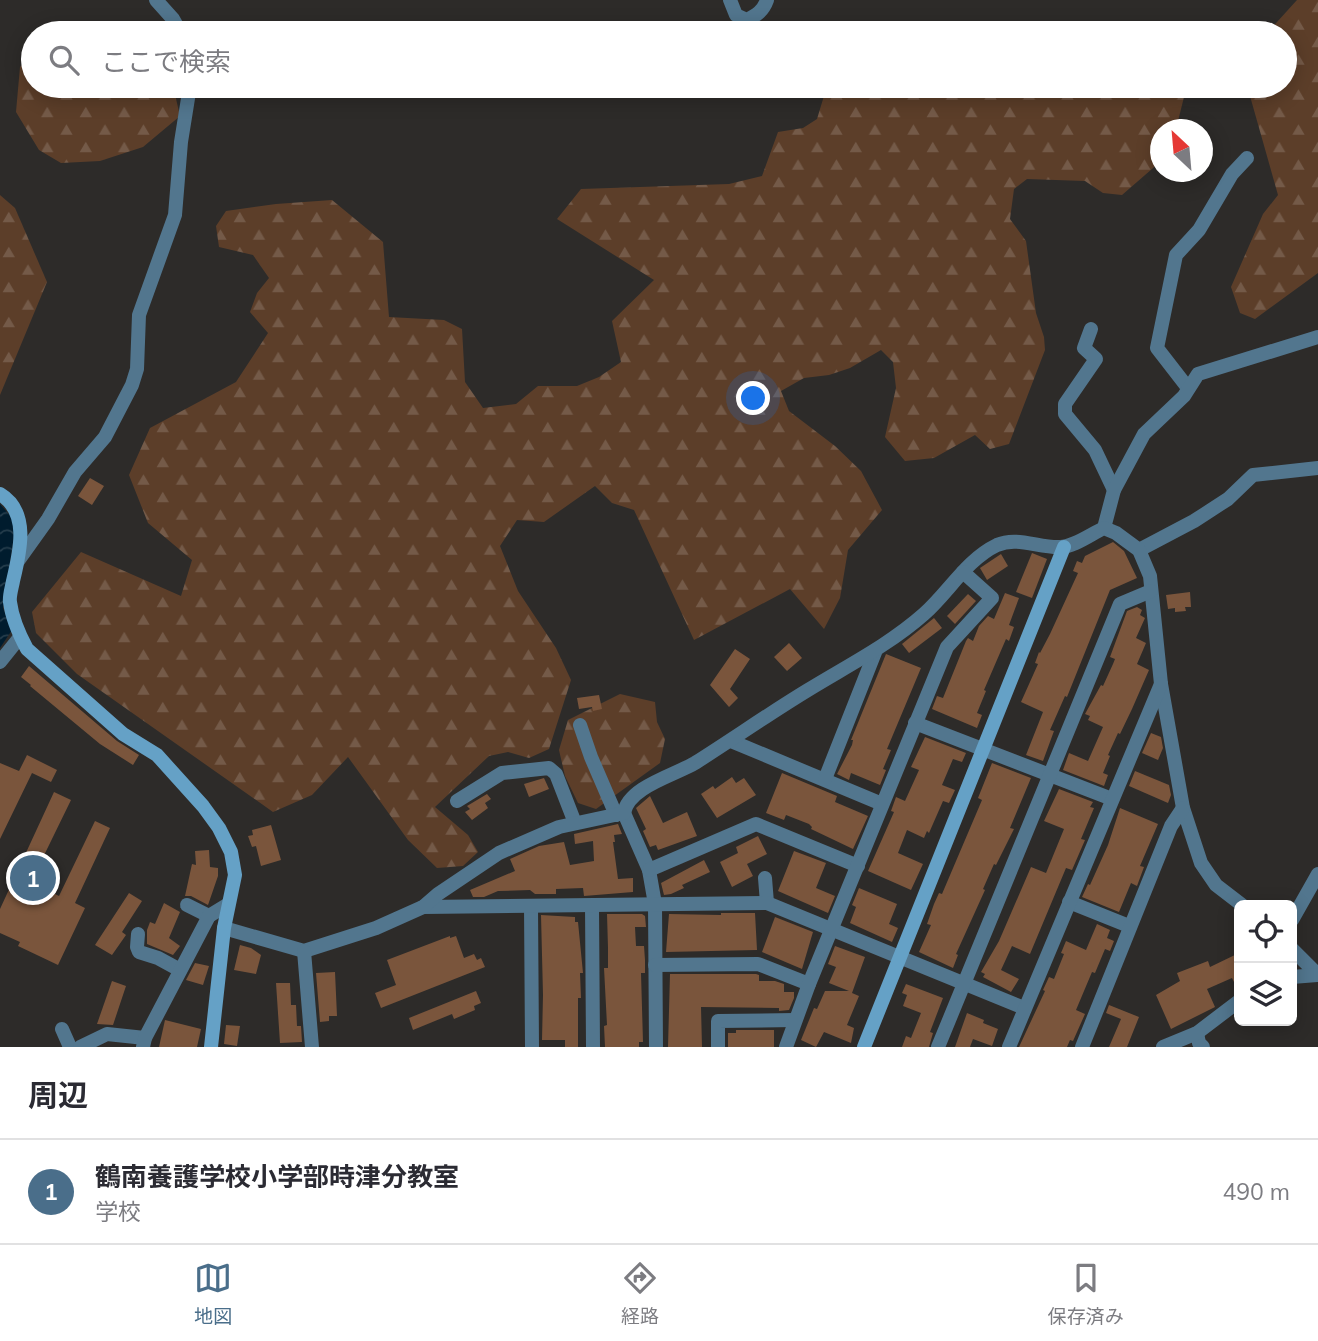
<!DOCTYPE html>
<html lang="ja">
<meta charset="utf-8">
<style>
:root{--surface:#fff;--page:#f7f7f7;--text:#2b2b33;--muted:#7c7c81;--line:#e1e1e2;--accent:#4a6e8a}
body{margin:0;font-family:Mulish,"Noto Sans JP",sans-serif;background:var(--page);color:var(--text)}
.controls{position:absolute;right:21px;bottom:21px;display:grid;overflow:hidden;border-radius:10px;box-shadow:0 4px 18px #0003}
.controls button{width:63px;height:63px;display:grid;place-items:center;padding:0;border:0;border-bottom:2px solid var(--line);background:var(--surface);color:var(--text);font:35px sans-serif}
.compass{position:absolute;left:1150px;top:119px;width:63px;height:63px;border-radius:50%;background:var(--surface);box-shadow:0 4px 18px #0003;rotate:334deg}
.you{position:absolute;left:754px;top:399px;width:24px;height:24px;margin:-18px;border:5px solid #fff;border-radius:50%;background:#1a73e8;box-shadow:0 0 0 10px #1a73e833}
.badge{display:grid;place-items:center;width:46px;height:46px;border-radius:50%;background:var(--accent);color:#fff;font-size:23px;font-weight:700}
.pin{position:absolute;translate:-50% -50%;border:4px solid #fff;box-shadow:0 2px 7px #0006}
.list{margin:0;padding:0;list-style:none}
h2{display:flex;justify-content:space-between;align-items:center;height:91px;margin:0;padding:0 28px;font-size:30px}
h2 small{font-size:23px;font-weight:400;color:var(--muted)}
.list li{display:grid;grid-template-columns:46px 1fr auto;gap:21px;align-items:center;box-sizing:border-box;height:105px;padding:0 28px;border-top:2px solid var(--line)}
.list b{display:block;font-size:26px;white-space:nowrap}
.list p{margin:0;font-size:23px;white-space:nowrap;color:var(--muted)}
.list em{font-size:23px;font-style:normal;color:var(--muted)}
.icon{flex:none;width:38px;height:38px;fill:none;stroke:currentColor;stroke-width:2;stroke-linecap:round;stroke-linejoin:round}
.map{position:relative;flex:none;width:1318px;height:1047px;overflow:hidden}
.search{position:absolute;background:var(--surface);box-shadow:0 4px 18px #0003;left:21px;right:21px;top:21px;height:77px;display:flex;align-items:center;gap:18px;box-sizing:border-box;padding:0 24px;border-radius:38px;color:var(--muted);font-size:26px}
.sheet{height:196px;background:var(--surface)}
nav{display:flex;justify-content:space-around;align-items:center;box-sizing:border-box;height:98px;border-top:2px solid var(--line);background:var(--surface);font-size:19px;color:var(--muted)}
nav a{display:grid;justify-items:center;gap:4px}
nav .on{color:var(--accent)}
.map>svg:first-child{display:block}
.forest{fill:url(#forest-firs)}
.water{fill:url(#water-waves)}
.building{fill:#7a553c}
.lines{fill:none;stroke-linecap:round;stroke-linejoin:round}
.street{stroke:#52768e;stroke-width:14}
.secondary{stroke:#65a1c6;stroke-width:14}
</style>
<div class="map">
<svg width="1318" height="1047" viewBox="0 0 1318 1047">
<defs>
<pattern id="forest-firs" width="22" height="20" patternUnits="userSpaceOnUse" patternTransform="scale(1.75)"><rect width="22" height="20" fill="#5c3e29"/><path d="M5 1l3.5 6h-7zM16 11l3.5 6h-7z" fill="#745a48"/></pattern>
<pattern id="water-waves" width="16" height="10" patternUnits="userSpaceOnUse" patternTransform="scale(1.75)"><rect width="16" height="10" fill="#001c2e"/><path d="M0 5q4-4 8 0t8 0" fill="none" stroke="#253d4c"/></pattern>
</defs>
<rect width="100%" height="100%" fill="#2d2b29"/>
<g class="forest">
<path d="M 1297,0 L 1318,0 L 1318,273 L 1255,319 L 1240,313 L 1231,287 L 1263,214 L 1278,195 L 1250,96 L 1250,86 L 1285,86 L 1285,33 L 1267,33 Z"/>
<path d="M 33,53 L 33,86 L 173,86 L 180,116 L 143,147 L 100,161 L 61,163 L 39,150 L 16,112 L 20,67 Z"/>
<path d="M 827,86 L 1002,86 L 1017,90 L 1021,86 L 1157,86 L 1186,89 L 1176,129 L 1160,130 L 1160,162 L 1122,195 L 1103,193 L 1085,181 L 1027,179 L 1014,189 L 1010,219 L 1026,241 L 1036,313 L 1044,337 L 1045,350 L 1009,444 L 990,449 L 975,435 L 934,458 L 905,461 L 885,437 L 896,388 L 893,362 L 881,350 L 850,368 L 829,375 L 804,378 L 781,391 L 789,411 L 835,446 L 861,471 L 882,510 L 848,550 L 840,598 L 824,629 L 790,589 L 694,640 L 634,510 L 612,503 L 595,486 L 544,522 L 517,520 L 500,546 L 518,591 L 556,648 L 571,680 L 549,749 L 529,758 L 508,752 L 489,756 L 435,807 L 468,835 L 478,852 L 463,866 L 437,868 L 408,840 L 348,757 L 312,795 L 273,812 L 77,674 L 36,633 L 32,612 L 81,552 L 181,596 L 192,560 L 148,523 L 129,475 L 150,428 L 236,382 L 268,333 L 250,312 L 257,293 L 269,278 L 253,255 L 219,247 L 216,226 L 226,211 L 276,204 L 332,200 L 383,242 L 389,317 L 444,320 L 462,329 L 465,382 L 483,408 L 516,404 L 538,386 L 577,386 L 599,377 L 621,362 L 612,321 L 654,280 L 557,219 L 581,189 L 729,184 L 762,176 L 778,132 L 803,128 L 817,119 Z"/>
<path d="M 0,195 L 15,208 L 47,282 L 0,395 Z"/>
<path d="M 620,694 L 655,702 L 657,722 L 665,739 L 660,763 L 596,809 L 578,803 L 565,776 L 559,750 L 568,720 Z"/>
</g>
<path class="water" d="M 0,504 L 14,520 L 14,536 L 3,608 L 12,630 L 0,648 Z"/>
<g class="building">
<path d="M 90,478 L 104,486 L 92,505 L 78,496 Z"/>
<path d="M 1113,542 L 1124,551 L 1137,578 L 1110,590 L 1067,697 L 1065,696 L 1050,730 L 1054,731 L 1043,761 L 1026,755 L 1043,712 L 1021,702 L 1038,664 L 1035,663 L 1039,652 L 1040,653 L 1050,634 L 1078,573 L 1073,571 L 1077,561 L 1082,563 L 1085,556 Z"/>
<path d="M 1032,553 L 1047,559 L 1032,598 L 1016,592 Z"/>
<path d="M 1001,554 L 1008,566 L 987,580 L 980,568 Z"/>
<path d="M 1190,592 L 1191,607 L 1185,607 L 1186,611 L 1175,612 L 1175,608 L 1168,609 L 1166,595 Z"/>
<path d="M 1005,593 L 1019,598 L 1009,625 L 1014,627 L 1009,641 L 1006,639 L 984,690 L 986,691 L 977,713 L 982,715 L 977,728 L 932,709 L 937,696 L 943,698 L 966,641 L 968,638 L 973,641 L 979,626 L 988,616 L 994,619 Z"/>
<path d="M 968,594 L 976,601 L 955,624 L 947,616 Z"/>
<path d="M 1137,607 L 1142,610 L 1140,615 L 1145,618 L 1136,638 L 1146,643 L 1137,664 L 1149,670 L 1132,709 L 1120,734 L 1118,733 L 1108,755 L 1110,756 L 1103,773 L 1108,775 L 1104,786 L 1063,770 L 1069,753 L 1088,761 L 1103,727 L 1088,720 L 1090,716 L 1085,714 L 1101,685 L 1103,686 L 1113,664 L 1115,659 L 1110,657 L 1127,611 Z"/>
<path d="M 934,618 L 942,628 L 909,653 L 902,644 Z"/>
<path d="M 789,643 L 802,658 L 787,671 L 774,657 Z"/>
<path d="M 735,649 L 750,659 L 730,689 L 738,698 L 729,707 L 710,685 Z"/>
<path d="M 886,654 L 921,668 L 887,749 L 891,750 L 883,769 L 886,770 L 880,785 L 851,773 L 849,780 L 837,774 L 852,745 L 853,740 L 851,740 Z"/>
<path d="M 29,666 L 117,741 L 139,755 L 133,765 L 100,744 L 30,686 L 31,685 L 21,677 Z"/>
<path d="M 599,695 L 602,709 L 593,711 L 592,707 L 579,709 L 577,698 Z"/>
<path d="M 1151,733 L 1161,737 L 1163,748 L 1158,760 L 1142,753 Z"/>
<path d="M 925,737 L 966,753 L 962,762 L 953,759 L 942,785 L 955,790 L 949,803 L 943,801 L 929,833 L 927,831 L 924,838 L 907,830 L 898,853 L 923,864 L 911,890 L 868,871 L 894,812 L 891,811 L 896,797 L 905,801 L 919,770 L 911,767 Z"/>
<path d="M 27,755 L 57,770 L 51,782 L 32,773 L 0,839 L 0,763 L 19,771 Z"/>
<path d="M 992,763 L 1031,778 L 1010,828 L 1014,829 L 996,865 L 994,864 L 983,889 L 985,890 L 956,954 L 958,955 L 953,968 L 919,952 L 931,925 L 927,924 L 934,904 L 939,893 L 942,894 L 982,800 L 978,798 Z"/>
<path d="M 1135,771 L 1169,785 L 1171,795 L 1168,803 L 1129,786 Z"/>
<path d="M 782,773 L 837,796 L 835,802 L 868,816 L 853,849 L 811,829 L 812,827 L 809,824 L 786,815 L 784,820 L 766,813 Z"/>
<path d="M 732,777 L 736,783 L 744,778 L 756,795 L 717,818 L 701,794 L 713,786 L 715,789 Z"/>
<path d="M 544,778 L 549,789 L 529,797 L 524,784 Z"/>
<path d="M 1059,789 L 1093,802 L 1090,807 L 1094,808 L 1081,839 L 1085,840 L 1072,870 L 1066,868 L 1030,954 L 1012,946 L 1001,970 L 1019,979 L 1011,992 L 983,977 L 985,974 L 981,972 L 999,941 L 1031,867 L 1046,873 L 1064,829 L 1044,821 Z"/>
<path d="M 54,792 L 71,800 L 31,882 L 59,896 L 95,821 L 110,828 L 75,903 L 85,908 L 58,965 L 18,946 L 20,942 L 0,933 L 0,909 Z"/>
<path d="M 487,794 L 491,799 L 485,803 L 488,808 L 472,820 L 465,812 L 470,809 L 467,806 Z"/>
<path d="M 650,796 L 663,823 L 687,812 L 697,836 L 658,850 L 656,845 L 650,847 L 643,831 L 646,829 L 636,808 Z"/>
<path d="M 1120,808 L 1158,824 L 1140,866 L 1144,867 L 1137,886 L 1131,883 L 1119,912 L 1082,897 L 1088,884 L 1090,885 L 1108,845 Z"/>
<path d="M 618,824 L 622,834 L 614,835 L 615,842 L 613,842 L 618,879 L 633,878 L 633,892 L 584,896 L 583,888 L 556,889 L 556,894 L 535,894 L 530,890 L 498,891 L 484,897 L 473,897 L 470,890 L 515,871 L 510,859 L 539,846 L 564,842 L 570,865 L 594,861 L 593,841 L 575,844 L 574,834 Z"/>
<path d="M 271,825 L 281,860 L 261,866 L 256,846 L 252,847 L 248,836 L 253,835 L 252,830 Z"/>
<path d="M 758,836 L 767,854 L 747,864 L 753,876 L 732,887 L 720,862 L 738,853 L 736,847 Z"/>
<path d="M 209,850 L 210,867 L 218,868 L 218,876 L 208,905 L 191,896 L 185,896 L 192,864 L 196,865 L 195,851 Z"/>
<path d="M 794,851 L 826,863 L 816,888 L 835,896 L 828,913 L 778,891 Z"/>
<path d="M 704,860 L 710,872 L 682,885 L 684,888 L 671,894 L 664,895 L 661,883 Z"/>
<path d="M 859,888 L 897,904 L 889,924 L 898,928 L 892,942 L 850,923 L 856,907 L 852,905 Z"/>
<path d="M 129,893 L 142,901 L 122,932 L 126,935 L 112,955 L 95,945 Z"/>
<path d="M 164,903 L 180,912 L 169,938 L 180,946 L 173,955 L 147,944 L 147,930 L 150,922 L 155,924 Z"/>
<path d="M 721,913 L 755,913 L 757,950 L 666,952 L 669,914 L 721,915 Z"/>
<path d="M 607,914 L 642,914 L 645,916 L 646,927 L 635,927 L 636,946 L 644,946 L 645,960 L 645,973 L 641,973 L 643,1042 L 639,1042 L 639,1047 L 605,1047 L 604,1026 L 607,1025 L 604,968 L 608,968 L 608,948 Z"/>
<path d="M 541,915 L 575,917 L 575,922 L 578,922 L 583,973 L 580,973 L 581,998 L 578,998 L 578,1047 L 565,1047 L 565,1040 L 542,1040 L 543,995 Z"/>
<path d="M 775,917 L 813,932 L 802,969 L 762,952 Z"/>
<path d="M 1097,924 L 1110,930 L 1107,938 L 1114,941 L 1110,951 L 1105,949 L 1095,973 L 1092,972 L 1076,1010 L 1085,1014 L 1073,1041 L 1070,1040 L 1067,1047 L 1019,1047 L 1045,991 L 1043,990 L 1049,977 L 1054,979 L 1064,954 L 1061,953 L 1066,941 L 1086,950 Z"/>
<path d="M 450,936 L 450,938 L 456,936 L 464,958 L 474,954 L 477,960 L 481,958 L 485,967 L 381,1008 L 375,993 L 396,985 L 387,960 Z"/>
<path d="M 240,945 L 251,948 L 261,955 L 256,974 L 234,970 Z"/>
<path d="M 835,946 L 865,957 L 852,993 L 859,996 L 847,1025 L 854,1028 L 851,1043 L 824,1032 L 816,1047 L 801,1040 L 814,1008 L 817,1009 L 825,991 L 849,991 L 829,983 L 836,967 L 828,964 Z"/>
<path d="M 1239,953 L 1239,992 L 1232,978 L 1207,989 L 1215,1007 L 1171,1029 L 1156,995 L 1180,981 L 1177,973 L 1208,961 L 1210,967 Z"/>
<path d="M 195,963 L 209,966 L 203,985 L 186,980 Z"/>
<path d="M 335,972 L 337,1016 L 329,1016 L 329,1021 L 320,1022 L 316,973 Z"/>
<path d="M 670,974 L 756,974 L 759,975 L 759,981 L 775,981 L 784,984 L 784,992 L 794,992 L 794,998 L 789,1010 L 779,1011 L 779,1008 L 701,1007 L 702,1047 L 668,1047 Z"/>
<path d="M 112,981 L 126,986 L 113,1025 L 97,1024 Z"/>
<path d="M 276,983 L 290,983 L 291,1005 L 296,1005 L 297,1026 L 301,1026 L 302,1042 L 280,1043 Z"/>
<path d="M 906,984 L 943,998 L 930,1032 L 933,1033 L 929,1047 L 902,1047 L 906,1036 L 911,1038 L 921,1013 L 903,1006 L 907,995 L 902,993 Z"/>
<path d="M 476,991 L 481,1003 L 474,1006 L 475,1010 L 454,1019 L 452,1014 L 413,1030 L 409,1018 Z"/>
<path d="M 1109,1005 L 1139,1017 L 1127,1047 L 1109,1047 L 1121,1019 L 1106,1013 Z"/>
<path d="M 967,1013 L 984,1020 L 983,1023 L 998,1029 L 992,1046 L 973,1039 L 970,1047 L 955,1047 Z"/>
<path d="M 165,1020 L 201,1029 L 197,1047 L 159,1047 Z"/>
<path d="M 226,1025 L 240,1026 L 237,1046 L 224,1044 Z"/>
<path d="M 736,1030 L 774,1030 L 774,1047 L 728,1047 L 728,1033 L 736,1033 Z"/>
</g>
<g class="lines">
<g class="street">
<path d="M 156,0 L 173,19 L 181,33"/>
<path d="M 730,0 L 736,15 L 747,20 C 757,15 763,11 767,0"/>
<path d="M 1091,329 L 1084,348 L 1096,359 L 1065,404 L 1065,414 L 1095,450 L 1114,490"/>
<path d="M 1188,388 L 1157,348 L 1176,255 L 1199,230 L 1232,174 L 1247,158"/>
<path d="M 1104,528 L 1114,490 L 1144,434 L 1184,396 L 1198,374 L 1318,337"/>
<path d="M 1139,550 L 1194,521 L 1228,499 L 1253,475 L 1318,468"/>
<path d="M 18,561 L 48,519 L 75,472 L 105,437 L 132,385 L 137,369 L 139,315 L 175,215 L 181,142 L 190,86"/>
<path d="M 0,662 L 20,637"/>
<path d="M 915,723 L 1112,799"/>
<path d="M 580,725 L 591,757 L 616,815"/>
<path d="M 731,741 L 882,804"/>
<path d="M 825,779 L 876,650"/>
<path d="M 457,801 L 502,773 L 549,768 L 556,774 L 575,823"/>
<path d="M 624,813 L 649,870 L 655,904 L 656,1047"/>
<path d="M 649,870 L 756,824 L 858,866"/>
<path d="M 765,878 L 767,903"/>
<path d="M 1069,902 L 1129,926"/>
<path d="M 187,905 L 209,916"/>
<path d="M 531,906 L 532,1047"/>
<path d="M 592,906 L 593,1047"/>
<path d="M 423,907 L 767,903 L 1024,1008"/>
<path d="M 1292,920 L 1318,874"/>
<path d="M 224,928 L 304,951 L 376,928 L 423,907 L 438,894 L 499,853 L 559,827 L 624,813 C 628,787 675,775 695,763 C 733,739 770,713 808,690 C 847,666 889,645 924,614 C 949,592 966,560 997,545 C 1017,536 1039,548 1060,547 C 1074,547 1091,534 1104,528 L 1116,533 L 1139,550 L 1150,576 L 1161,684 L 1183,808 L 1201,863 L 1216,885 L 1242,905"/>
<path d="M 138,934 L 137,947 L 139,952 L 158,958 L 180,970"/>
<path d="M 1292,949 L 1318,975"/>
<path d="M 304,951 L 312,1047"/>
<path d="M 655,965 L 758,964 L 809,984"/>
<path d="M 1292,977 L 1317,975"/>
<path d="M 62,1029 L 70,1047"/>
<path d="M 1197,1033 L 1199,1043 L 1203,1047"/>
<path d="M 80,1047 L 107,1034 L 145,1038"/>
<path d="M 143,1047 L 145,1038 L 209,916 L 227,905"/>
<path d="M 718,1047 L 718,1021 L 795,1020"/>
<path d="M 786,1047 L 809,984 L 947,647 L 992,598 L 963,572"/>
<path d="M 938,1047 L 1120,604 L 1151,591"/>
<path d="M 1009,1047 L 1161,684"/>
<path d="M 1082,1047 L 1171,826 L 1183,808"/>
<path d="M 1163,1047 L 1197,1033 L 1239,1001"/>
</g>
<g class="secondary">
<path d="M 0,494 C 30,512 20,552 13,581 C 12,587 9,596 10,602 C 12,618 20,636 27,649 L 123,734 L 157,755 L 203,806 L 219,828 L 231,852 L 235,875 L 224,928 L 211,1047"/>
<path d="M 864,1047 L 1064,547"/>
</g>
</g>
</svg>
<div class="controls">
<button><svg class="icon" aria-label="locate" viewBox="0 0 24 24"><circle cx="12" cy="12" r="6"/><path d="M12 2v4M12 18v4M2 12h4M18 12h4"/></svg></button>
<button><svg class="icon" aria-label="layers" viewBox="0 0 24 24"><path d="M12 4l9 5-9 5-9-5zM3 14l9 5 9-5"/></svg></button>
</div>
<svg class="compass" viewBox="-18 -18 36 36"><path d="M0-13l5 13h-10z" fill="#e53935"/><path d="M0 13l5-13h-10z" fill="#7c7c81"/></svg>
<div class="you"></div>
<div class="pin badge" style="left:33px;top:878px">1</div>
<div class="search"><svg class="icon" aria-label="search" viewBox="0 0 24 24"><circle cx="10" cy="10" r="6"/><path d="M15 15l6 6"/></svg>ここで検索</div>
</div>
<section class="sheet">
<h2>周辺<small></small></h2>
<ul class="list">
<li><span class="badge">1</span><div><b>鶴南養護学校小学部時津分教室</b><p>学校</p></div><em>490 m</em></li>
</ul>
</section>
<nav>
<a class="on"><svg class="icon" aria-label="map" viewBox="0 0 24 24"><path d="M3 6l6-2 6 2 6-2v14l-6 2-6-2-6 2zM9 4v14M15 6v14"/></svg>地図</a>
<a><svg class="icon" aria-label="directions" viewBox="0 0 24 24"><path d="M12 3l9 9-9 9-9-9zM9 14v-3h6M13 9l2 2-2 2"/></svg>経路</a>
<a><svg class="icon" aria-label="saved" viewBox="0 0 24 24"><path d="M7 4h10v16l-5-4-5 4z"/></svg>保存済み</a>
</nav>
